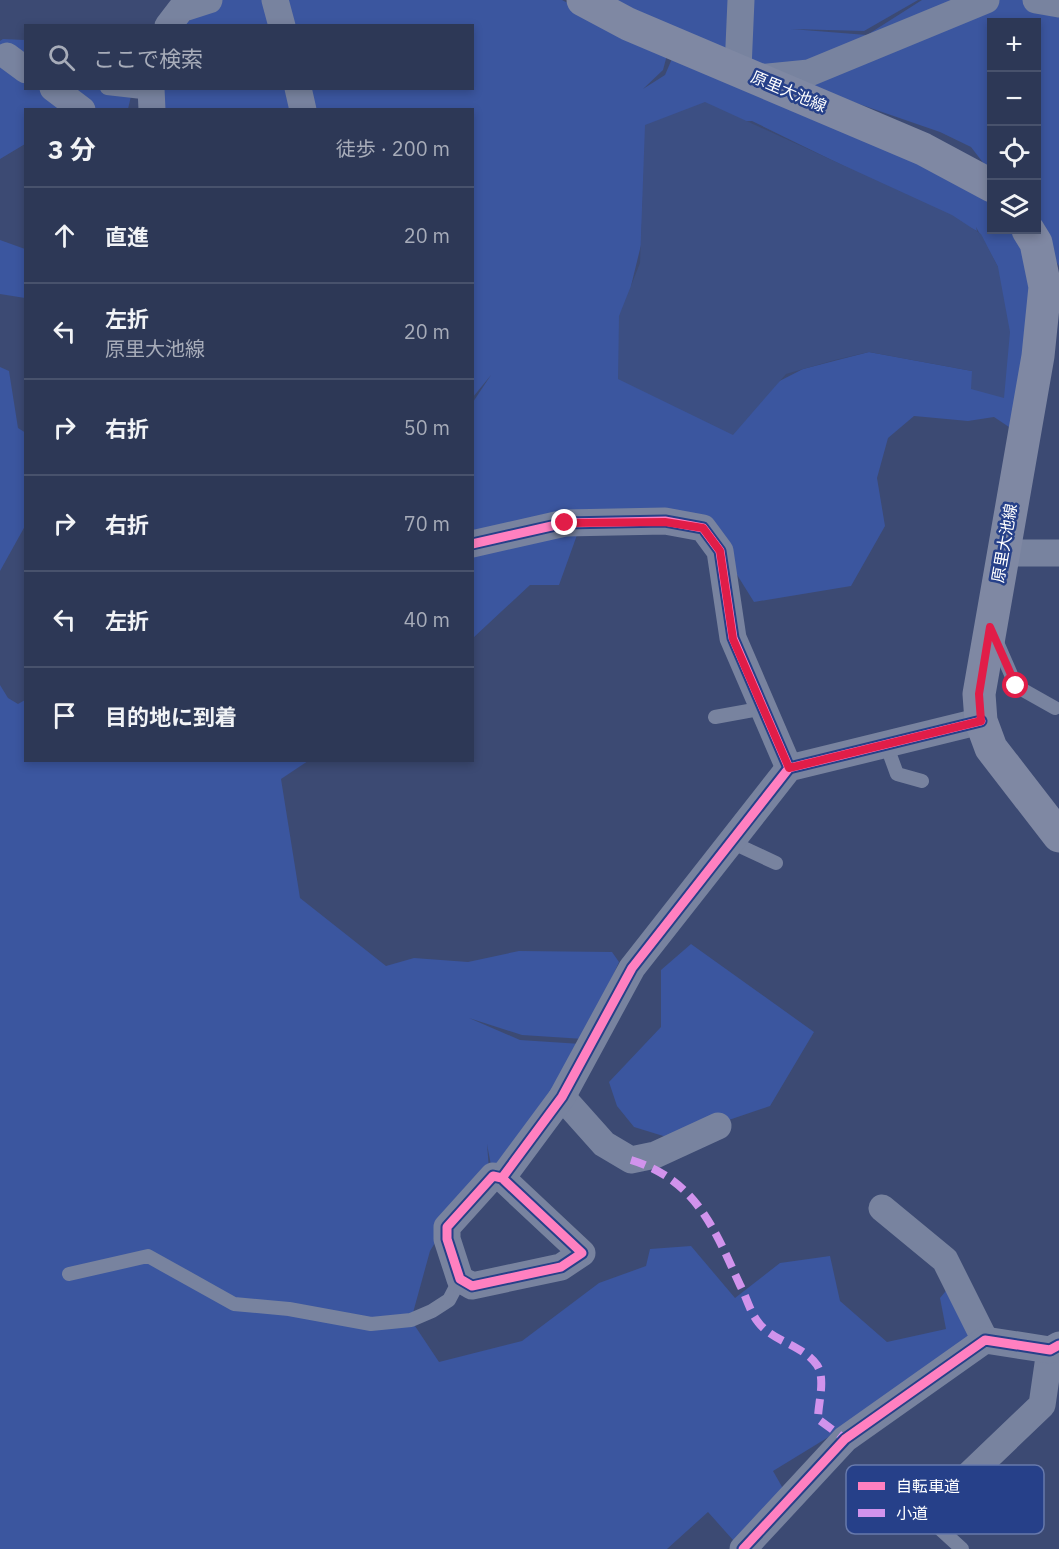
<!DOCTYPE html>
<html lang="ja">
<meta charset="utf-8">
<style>
:root{--surface:#2d3856;--page:#394360;--text:#f1f3f6;--muted:#a7acb9;--line:#48526c}
body{margin:0;font-family:"IBM Plex Sans","Noto Sans JP",sans-serif;background:var(--page);color:var(--text)}
.controls{position:absolute;right:18px;top:18px;display:grid;overflow:hidden;border-radius:0px;box-shadow:0 3px 9px #0003}
.controls button{width:54px;height:54px;display:grid;place-items:center;padding:0;border:0;border-bottom:2px solid var(--line);background:var(--surface);color:var(--text);font:30px sans-serif}
.stop{position:absolute;width:18px;height:18px;margin:-14px;border:4px solid #e11d48;border-radius:50%;background:#fff}
.stop.end{background:#e11d48;border-color:#fff;box-shadow:0 2px 6px #0008}
.list{margin:0;padding:0;list-style:none}
h2{display:flex;justify-content:space-between;align-items:center;height:78px;margin:0;padding:0 24px;font-size:26px}
h2 small{font-size:20px;font-weight:400;color:var(--muted)}
.list li{display:grid;grid-template-columns:39px 1fr auto;gap:18px;align-items:center;box-sizing:border-box;height:96px;padding:0 24px;border-top:2px solid var(--line)}
.list b{display:block;font-size:22px;white-space:nowrap}
.list p{margin:0;font-size:20px;white-space:nowrap;color:var(--muted)}
.list em{font-size:20px;font-style:normal;color:var(--muted)}
.icon{flex:none;width:33px;height:33px;fill:none;stroke:currentColor;stroke-width:2;stroke-linecap:round;stroke-linejoin:round}
.map{position:relative;flex:none;width:1059px;height:1549px;overflow:hidden}
.search{position:absolute;background:var(--surface);box-shadow:0 3px 9px #0003;left:24px;top:24px;width:450px;height:66px;display:flex;align-items:center;gap:15px;box-sizing:border-box;padding:0 21px;border-radius:0px;color:var(--muted);font-size:22px}
.panel{position:absolute;background:var(--surface);box-shadow:0 3px 9px #0003;left:24px;top:108px;width:450px;height:654px;border-radius:0px}
.map>svg:first-child{display:block}
.green{fill:#3b569f;fill-rule:evenodd}
.water{fill:#3c4f83}
.lines{fill:none;stroke-linecap:round;stroke-linejoin:round}
.lane{stroke:#78839f;stroke-width:14}
.street{stroke:#78839f;stroke-width:27}
.secondary{stroke:#7f88a3;stroke-width:33}
.quiet{stroke:#d193ec;stroke-width:8;stroke-dasharray:15 8;stroke-linecap:butt}
.cycleway-casing{stroke:#264089;stroke-width:13}
.cycleway{stroke:#ff80c0;stroke-width:9}
.route{stroke:#e11d48;stroke-width:8}
.labels{text-anchor:middle;dominant-baseline:central;stroke-width:5;stroke-linejoin:round;paint-order:stroke}
.street-label{font-size:16px;fill:#fff;stroke:#264089}
.key{fill:#264089;stroke:#6779ac;stroke-width:1.5}
.key-label{font-size:16px;fill:#fff}
</style>
<div class="map">
<svg width="1059" height="1549" viewBox="0 0 1059 1549">
<rect width="100%" height="100%" fill="#3c4a73"/>
<g class="green">
<path d="M 220,0 L 273,0 L 282,26 L 181,26 Z"/>
<path d="M 283,0 L 562,0 L 667,55 L 663,70 L 643,89 L 665,75 L 674,54 L 991,186 L 992,230 L 1028,230 L 1034,241 L 1024,437 L 994,417 L 968,421 L 914,416 L 888,438 L 877,478 L 885,526 L 851,586 L 754,602 L 706,525 L 577,535 L 559,585 L 530,585 L 473,638 L 473,402 L 491,375 L 473,397 L 472,110 L 165,109 L 161,89 L 472,88 L 472,26 L 286,25 ZM 752,121 L 977,231 L 976,227 L 998,267 L 972,371 L 869,352 L 803,369 L 729,407 L 631,286 L 641,245 L 646,125 Z"/>
<path d="M 597,0 L 918,0 L 864,31 L 791,29 L 867,35 L 922,0 L 1059,0 L 1059,266 L 1036,230 L 1036,22 L 992,22 L 991,173 L 971,147 L 940,132 L 628,24 Z"/>
<path d="M 3,39 L 25,40 L 26,88 L 121,89 L 131,96 L 128,109 L 26,110 L 25,144 L 0,159 L 0,41 Z"/>
<path d="M 0,240 L 25,249 L 25,298 L 0,294 Z"/>
<path d="M 0,367 L 9,371 L 18,428 L 26,433 L 25,526 L 0,571 Z"/>
<path d="M 0,685 L 8,698 L 18,704 L 25,700 L 26,760 L 308,761 L 281,779 L 300,898 L 386,966 L 414,958 L 468,962 L 519,951 L 612,952 L 619,962 L 584,1039 L 522,1035 L 469,1018 L 520,1040 L 581,1044 L 562,1097 L 493,1176 L 487,1144 L 491,1195 L 450,1218 L 430,1251 L 411,1320 L 439,1362 L 522,1341 L 599,1283 L 646,1266 L 650,1249 L 691,1246 L 735,1298 L 780,1263 L 830,1256 L 840,1301 L 887,1342 L 946,1329 L 940,1298 L 950,1286 L 976,1332 L 858,1419 L 773,1471 L 789,1499 L 741,1549 L 708,1512 L 667,1549 L 0,1549 Z"/>
<path d="M 691,944 L 814,1032 L 770,1106 L 673,1139 L 634,1127 L 617,1106 L 609,1082 L 661,1027 L 661,970 Z"/>
</g>
<path class="water" d="M 705,102 L 952,215 L 981,234 L 998,267 L 1010,332 L 1004,398 L 971,389 L 972,371 L 869,352 L 835,360 L 786,374 L 733,435 L 618,379 L 619,316 L 640,263 L 645,125 Z"/>
<g class="lines">
<g class="lane">
<path d="M 107,88 L 151,93"/>
<path d="M 996,640 L 1016,686 L 1055,708"/>
<path d="M 715,717 L 765,708"/>
<path d="M 886,744 L 897,774 L 922,781"/>
<path d="M 731,842 L 776,863"/>
<path d="M 69,1274 L 148,1256 L 234,1304 L 289,1309 L 371,1324 L 411,1320 L 432,1311 L 449,1300 L 460,1279"/>
<path d="M 926,1516 L 962,1549"/>
</g>
<g class="street">
<path d="M 275,0 L 282,26"/>
<path d="M 1036,0 L 1059,4"/>
<path d="M 168,26 L 181,9 L 209,0"/>
<path d="M 7,56 L 26,70"/>
<path d="M 738,69 L 741,0"/>
<path d="M 758,78 L 809,73 L 986,0"/>
<path d="M 53,88 L 82,110"/>
<path d="M 151,88 L 152,110"/>
<path d="M 298,88 L 303,110"/>
<path d="M 472,544 L 565,523 L 665,521 L 703,528 L 720,551 L 733,638 L 789,768"/>
<path d="M 1002,553 L 1059,553"/>
<path d="M 562,1097 L 604,1144 L 631,1160 L 655,1155 L 718,1126"/>
<path d="M 502,1178 L 582,1253 L 561,1267 L 472,1286 L 460,1279 L 447,1239 L 447,1227 L 493,1176 L 502,1178 L 562,1097 L 632,968 L 789,768 L 981,721"/>
<path d="M 882,1208 L 945,1260 L 985,1340"/>
<path d="M 926,1516 L 1042,1405 L 1050,1350"/>
<path d="M 743,1549 L 845,1439 L 985,1340 L 1050,1350 L 1059,1345"/>
</g>
<g class="secondary">
<path d="M 583,0 L 628,24 L 923,149 L 992,186"/>
<path d="M 1028,230 L 1036,243 L 1045,287 L 1038,356 L 979,694 L 981,721 L 991,748 L 1059,836"/>
</g>
<path class="quiet" d="M 631,1160 C 696,1180 714,1228 740,1285 C 746,1296 750,1312 758,1322 C 773,1342 803,1345 817,1365 C 826,1379 818,1403 818,1419 L 845,1439"/>
<defs>
<g id="cycleway">
<path d="M 472,544 L 565,523 L 665,521 L 703,528 L 720,551 L 733,638 L 789,768"/>
<path d="M 502,1178 L 582,1253 L 561,1267 L 472,1286 L 460,1279 L 447,1239 L 447,1227 L 493,1176 L 502,1178 L 562,1097 L 632,968 L 789,768 L 981,721"/>
<path d="M 743,1549 L 845,1439 L 985,1340 L 1050,1350 L 1059,1345"/>
</g>
</defs>
<use href="#cycleway" class="cycleway-casing"/>
<use href="#cycleway" class="cycleway"/>
</g>
<g class="lines">
<path class="route" d="M 565,523 L 665,522 L 703,528 L 720,551 L 733,639 L 789,768 L 981,721 L 979,694 L 990,627 L 1016,686"/>
</g>
<g class="labels">
<g class="street-label">
<text transform="translate(789 91) rotate(23)">原里大池線</text>
<text transform="translate(1004 543) rotate(-80)">原里大池線</text>
</g>
</g>
<rect x="846" y="1465" width="198" height="69" rx="9" class="key"/>
<rect x="858" y="1482" width="27" height="8" fill="#ff80c0"/>
<rect x="858" y="1509" width="27" height="8" fill="#d193ec"/>
<g class="key-label">
<text x="896" y="1492">自転車道</text>
<text x="896" y="1519">小道</text>
</g>
</svg>
<div class="controls">
<button>+</button>
<button>−</button>
<button><svg class="icon" aria-label="locate" viewBox="0 0 24 24"><circle cx="12" cy="12" r="6"/><path d="M12 2v4M12 18v4M2 12h4M18 12h4"/></svg></button>
<button><svg class="icon" aria-label="layers" viewBox="0 0 24 24"><path d="M12 4l9 5-9 5-9-5zM3 14l9 5 9-5"/></svg></button>
</div>
<div class="stop" style="left:1016px;top:686px"></div>
<div class="stop end" style="left:565px;top:523px"></div>
<div class="search"><svg class="icon" aria-label="search" viewBox="0 0 24 24"><circle cx="10" cy="10" r="6"/><path d="M15 15l6 6"/></svg>ここで検索</div>
<section class="panel">
<h2>3 分<small>徒歩 · 200 m</small></h2>
<ul class="list">
<li><svg class="icon" aria-label="ahead" viewBox="0 0 24 24"><path d="M12 20V5M6 11l6-6 6 6"/></svg><div><b>直進</b></div><em>20 m</em></li>
<li><svg class="icon" aria-label="left" viewBox="0 0 24 24"><path d="M17 20v-9H6M10 6l-5 5 5 5"/></svg><div><b>左折</b><p>原里大池線</p></div><em>20 m</em></li>
<li><svg class="icon" aria-label="right" viewBox="0 0 24 24"><path d="M7 20v-9h11M14 6l5 5-5 5"/></svg><div><b>右折</b></div><em>50 m</em></li>
<li><svg class="icon" aria-label="right" viewBox="0 0 24 24"><path d="M7 20v-9h11M14 6l5 5-5 5"/></svg><div><b>右折</b></div><em>70 m</em></li>
<li><svg class="icon" aria-label="left" viewBox="0 0 24 24"><path d="M17 20v-9H6M10 6l-5 5 5 5"/></svg><div><b>左折</b></div><em>40 m</em></li>
<li><svg class="icon" aria-label="arrive" viewBox="0 0 24 24"><path d="M6 21V4h12l-3 4 3 4H6"/></svg><div><b>目的地に到着</b></div></li>
</ul>
</section>
</div>
